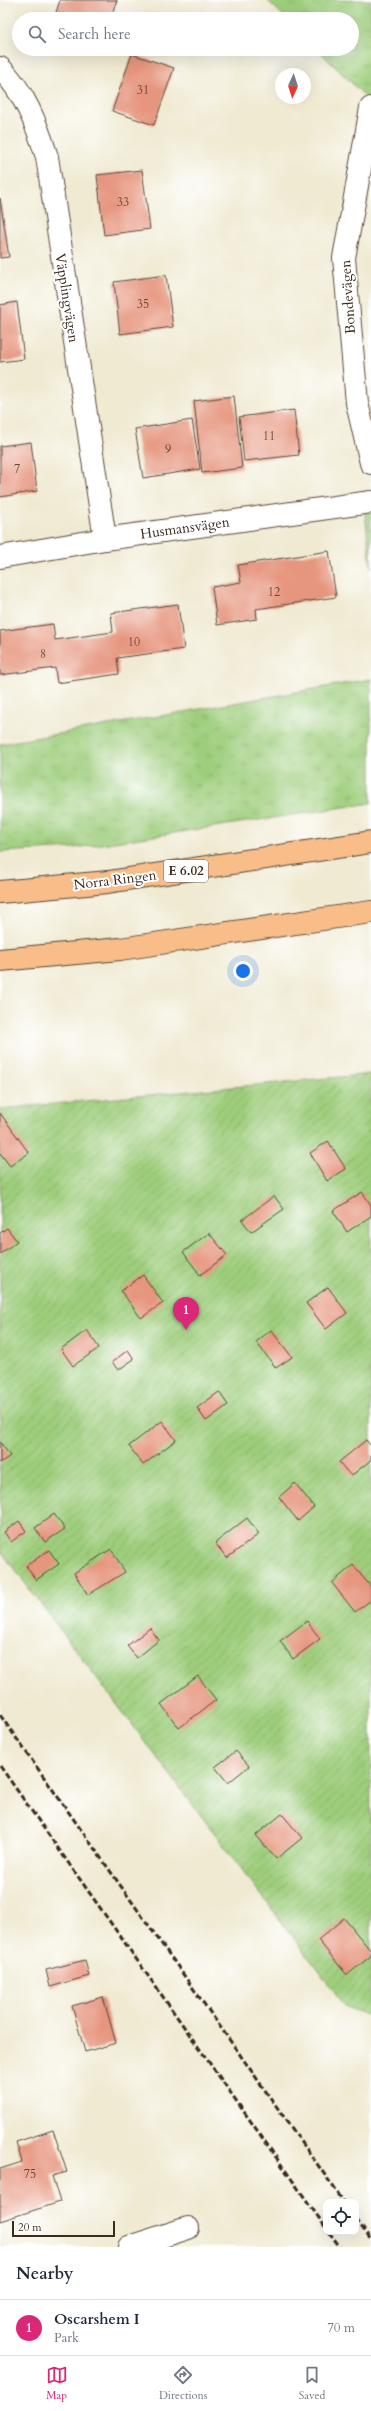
<!DOCTYPE html>
<meta charset="utf-8">
<style>
:root{--surface:#fff;--page:#f6f6f7;--text:#1f2937;--muted:#747a83;--line:#e0e1e3;--accent:#db2777}
body{margin:0;font-family:Cardo,serif;background:var(--page);color:var(--text)}
.controls{position:absolute;right:12px;bottom:12px;display:grid;overflow:hidden;border-radius:8px;box-shadow:0 4px 16px #0002}
.controls button{width:36px;height:36px;display:grid;place-items:center;padding:0;border:0;border-bottom:1px solid var(--line);background:var(--surface);color:var(--text);font:20px sans-serif}
.compass{position:absolute;left:275px;top:68px;width:36px;height:36px;border-radius:50%;background:var(--surface);box-shadow:0 4px 16px #0002;rotate:183deg}
.scale{position:absolute;left:12px;bottom:10px;width:103px;box-sizing:border-box;padding-left:4px;border:2px solid #3b2a1e;border-top:0;font-size:11px;line-height:14px;white-space:nowrap;color:#3b2a1e;-webkit-text-stroke:3px #fff;paint-order:stroke}
.you{position:absolute;left:243px;top:971px;width:14px;height:14px;margin:-10px;border:3px solid #fff;border-radius:50%;background:#1a73e8;box-shadow:0 0 0 6px #1a73e833}
.badge{display:grid;place-items:center;width:26px;height:26px;border-radius:50%;background:var(--accent);color:#fff;font-size:13px;font-weight:700}
.pin{position:absolute;translate:-50% -33px;filter:drop-shadow(0 1px 2px #0008)}
.pin::after{content:'';position:absolute;top:21px;width:14px;height:12px;background:inherit;clip-path:polygon(0 0,100% 0,50% 100%)}
.list{margin:0;padding:0;list-style:none}
h2{display:flex;justify-content:space-between;align-items:center;height:52px;margin:0;padding:0 16px;font-size:17px}
h2 small{font-size:13px;font-weight:400;color:var(--muted)}
.list li{display:grid;grid-template-columns:26px 1fr auto;gap:12px;align-items:center;box-sizing:border-box;height:56px;padding:0 16px;border-top:1px solid var(--line)}
.list b{display:block;font-size:15px;white-space:nowrap}
.list p{margin:0;font-size:13px;white-space:nowrap;color:var(--muted)}
.list em{font-size:13px;font-style:normal;color:var(--muted)}
.icon{flex:none;width:22px;height:22px;fill:none;stroke:currentColor;stroke-width:2;stroke-linecap:round;stroke-linejoin:round}
.map{position:relative;flex:none;width:371px;height:2247px;overflow:hidden}
.search{position:absolute;background:var(--surface);box-shadow:0 4px 16px #0002;left:12px;right:12px;top:12px;height:44px;display:flex;align-items:center;gap:10px;box-sizing:border-box;padding:0 14px;border-radius:22px;color:var(--muted);font-size:15px}
.sheet{height:108px;background:var(--surface)}
nav{display:flex;justify-content:space-around;align-items:center;box-sizing:border-box;height:56px;border-top:1px solid var(--line);background:var(--surface);font-size:11px;color:var(--muted)}
nav a{display:grid;justify-items:center;gap:2px}
nav .on{color:var(--accent)}
.map>svg:first-child{display:block}
.grass{fill:url(#grass-tufts);stroke:#6c7c4d}
.garden{fill:url(#garden-furrows);stroke:#6c7c4d}
.building{fill:#e6957e}
.lines{fill:none;stroke-linecap:round;stroke-linejoin:round}
.street-casing{stroke:#564739;stroke-width:24}
.primary-casing{stroke:#564739;stroke-width:24}
.street{stroke:#fff;stroke-width:22}
.primary{stroke:#f8bd88;stroke-width:22}
.rail{stroke:#3b2a1e;stroke-width:3;stroke-dasharray:6 3;stroke-linecap:butt}
.labels{text-anchor:middle;dominant-baseline:central;stroke-width:4;stroke-linejoin:round;paint-order:stroke}
.number-label{font-size:12px;fill:#664536}
.shield{fill:#fff;stroke:#766a62;stroke-width:1}
.shield-label{font-size:13px;font-weight:bold;fill:#3b2a1e}
.street-label{font-size:14px;fill:#3b2a1e;stroke:#fff}
</style>
<div class="map">
<svg width="371" height="2247" viewBox="0 0 371 2247">
<defs>
<pattern id="grass-tufts" width="24" height="20" patternUnits="userSpaceOnUse"><rect width="24" height="20" fill="#9ece7c"/><path d="M3 7l-1-3M5 7V3M7 7l1-3M15 17l-1-3M17 17v-4M19 17l1-3" fill="none" stroke="#89b16b"/></pattern>
<pattern id="garden-furrows" width="10" height="10" patternUnits="userSpaceOnUse"><rect width="10" height="10" fill="#9ece7c"/><path d="M-1 1l2-2M0 10L10 0M9 11l2-2" fill="none" stroke="#89b16b"/></pattern>
</defs>
<rect width="100%" height="100%" fill="#fff"/>
<filter id="ink" filterUnits="userSpaceOnUse"><feTurbulence type="fractalNoise" baseFrequency=".025" numOctaves="2"/><feDisplacementMap in="SourceGraphic" scale="8" xChannelSelector="R" yChannelSelector="G"/><feConvolveMatrix kernelMatrix="1 2 1 2 8 2 1 2 1" color-interpolation-filters="sRGB"/></filter>
<filter id="wash" filterUnits="userSpaceOnUse"><feTurbulence type="fractalNoise" baseFrequency=".012" numOctaves="4" result="noise"/><feDisplacementMap in="SourceGraphic" scale="16" xChannelSelector="R" yChannelSelector="G"/><feGaussianBlur stdDeviation="0.9" result="paint"/><feColorMatrix in="noise" values="0 0 0 0 0 0 0 0 0 0 0 0 0 0 0 0 0 1.4 0 .05"/><feComposite in="paint" operator="in"/></filter>
<g filter="url(#wash)">
<rect width="100%" height="100%" fill="#f0ead2"/>
<g class="grass">
<path d="M 267,0 L 371,0 L 371,102 L 317,49 L 352,49 L 352,19 L 287,19 Z"/>
<path d="M 371,502 L 371,568 L 364,503 Z"/>
<path d="M 371,679 L 371,803 L 75,848 L 0,852 L 0,744 Z"/>
</g>
<path class="garden" d="M 371,1074 L 371,2017 L 346,2007 L 0,1550 L 0,1109 Z"/>
<g id="blocks">
<g class="building">
<path d="M 60,0 L 117,0 L 110,19 L 54,19 Z"/>
<path d="M 132,54 L 174,68 L 154,125 L 112,111 Z"/>
<path d="M 142,170 L 150,229 L 104,235 L 97,175 Z"/>
<path d="M 0,198 L 9,257 L 0,258 Z"/>
<path d="M 166,275 L 173,327 L 120,334 L 114,282 Z"/>
<path d="M 17,302 L 24,359 L 0,362 L 0,305 Z"/>
<path d="M 234,396 L 242,468 L 202,473 L 194,401 Z"/>
<path d="M 294,410 L 299,455 L 244,461 L 239,417 Z"/>
<path d="M 192,420 L 200,469 L 143,478 L 135,429 Z"/>
<path d="M 31,442 L 37,491 L 0,497 L 0,446 Z"/>
<path d="M 329,551 L 336,597 L 256,609 L 257,619 L 217,625 L 212,587 L 241,582 L 238,565 Z"/>
<path d="M 178,604 L 184,649 L 117,658 L 119,674 L 57,683 L 55,668 L 0,675 L 0,631 L 53,624 L 55,640 L 113,632 L 111,613 Z"/>
<path d="M 0,1113 L 29,1153 L 10,1166 L 0,1153 Z"/>
<path d="M 328,1141 L 346,1169 L 327,1181 L 310,1153 Z"/>
<path d="M 362,1192 L 371,1205 L 371,1216 L 347,1232 L 333,1211 Z"/>
<path d="M 274,1196 L 284,1209 L 251,1232 L 242,1220 Z"/>
<path d="M 7,1228 L 17,1241 L 0,1254 L 0,1233 Z"/>
<path d="M 209,1233 L 227,1255 L 200,1275 L 183,1252 Z"/>
<path d="M 143,1275 L 163,1303 L 141,1318 L 121,1291 Z"/>
<path d="M 328,1287 L 347,1313 L 326,1329 L 306,1303 Z"/>
<path d="M 87,1330 L 99,1348 L 73,1366 L 61,1349 Z"/>
<path d="M 271,1330 L 292,1357 L 276,1368 L 256,1342 Z"/>
<path d="M 128,1350 L 134,1359 L 118,1370 L 112,1362 Z"/>
<path d="M 219,1392 L 228,1405 L 206,1421 L 197,1408 Z"/>
<path d="M 162,1421 L 176,1440 L 143,1465 L 129,1446 Z"/>
<path d="M 366,1440 L 371,1446 L 371,1460 L 351,1476 L 339,1462 Z"/>
<path d="M 0,1442 L 10,1456 L 0,1463 Z"/>
<path d="M 295,1483 L 314,1507 L 298,1521 L 279,1497 Z"/>
<path d="M 54,1514 L 65,1529 L 45,1542 L 35,1528 Z"/>
<path d="M 247,1518 L 259,1534 L 227,1558 L 215,1543 Z"/>
<path d="M 19,1521 L 26,1531 L 11,1542 L 4,1532 Z"/>
<path d="M 111,1549 L 125,1572 L 88,1595 L 74,1573 Z"/>
<path d="M 49,1550 L 59,1564 L 36,1580 L 26,1566 Z"/>
<path d="M 353,1565 L 371,1587 L 371,1600 L 355,1612 L 332,1583 Z"/>
<path d="M 307,1621 L 320,1639 L 293,1659 L 280,1641 Z"/>
<path d="M 150,1628 L 159,1640 L 137,1658 L 127,1646 Z"/>
<path d="M 198,1676 L 216,1700 L 179,1728 L 161,1704 Z"/>
<path d="M 236,1751 L 249,1766 L 228,1783 L 215,1767 Z"/>
<path d="M 282,1814 L 302,1838 L 276,1859 L 256,1835 Z"/>
<path d="M 344,1918 L 371,1951 L 371,1956 L 347,1975 L 318,1940 Z"/>
<path d="M 85,1960 L 89,1976 L 50,1987 L 46,1970 Z"/>
<path d="M 103,1997 L 116,2043 L 85,2052 L 72,2006 Z"/>
<path d="M 53,2130 L 67,2172 L 52,2176 L 60,2202 L 0,2221 L 0,2169 L 22,2162 L 16,2142 Z"/>
</g>
</g>
</g>
<g filter="url(#ink)">
<use href="#blocks" fill-opacity="0" stroke="#564739" stroke-width="1"/>
<g class="lines">
<defs>
<g id="street">
<path d="M 0,68 C 24,91 37,125 47,157 L 105,539"/>
<path d="M 371,108 L 344,258 L 357,403 L 371,463"/>
<path d="M 0,557 L 105,539 L 371,502"/>
<path d="M 129,2247 L 188,2228"/>
</g>
<g id="primary">
<path d="M 0,892 L 108,882 L 371,842"/>
<path d="M 0,960 L 120,949 L 371,912"/>
</g>
</defs>
<use href="#street" class="street-casing"/>
<use href="#primary" class="primary-casing"/>
<use href="#street" class="street"/>
<use href="#primary" class="primary"/>
<g class="rail">
<path d="M 0,1715 L 344,2202"/>
<path d="M 0,1766 L 326,2228"/>
<path d="M 356,2219 L 371,2240"/>
<path d="M 329,2232 L 340,2247"/>
</g>
</g>
</g>
<g class="labels">
<g class="number-label">
<text x="143" y="90">31</text>
<text x="123" y="202">33</text>
<text x="143" y="304">35</text>
<text x="269" y="436">11</text>
<text x="168" y="449">9</text>
<text x="17" y="469">7</text>
<text x="274" y="592">12</text>
<text x="134" y="642">10</text>
<text x="43" y="654">8</text>
<text x="30" y="2174">75</text>
</g>
<rect class="shield" x="164" y="860" width="44" height="22" rx="3"/>
<g class="shield-label">
<text x="186" y="871">E 6.02</text>
</g>
<g class="street-label">
<text transform="translate(348 297) rotate(-94)">Bondevägen</text>
<text transform="translate(67 298) rotate(81)">Väpplingvägen</text>
<text transform="translate(185 528) rotate(-8)">Husmansvägen</text>
<text transform="translate(115 880) rotate(-7)">Norra Ringen</text>
</g>
</g>
</svg>
<div class="controls">
<button><svg class="icon" aria-label="locate" viewBox="0 0 24 24"><circle cx="12" cy="12" r="6"/><path d="M12 2v4M12 18v4M2 12h4M18 12h4"/></svg></button>
</div>
<svg class="compass" viewBox="-18 -18 36 36"><path d="M0-13l5 13h-10z" fill="#e53935"/><path d="M0 13l5-13h-10z" fill="#747a83"/></svg>
<div class="scale">20 m</div>
<div class="you"></div>
<div class="pin badge" style="left:186px;top:1330px">1</div>
<div class="search"><svg class="icon" aria-label="search" viewBox="0 0 24 24"><circle cx="10" cy="10" r="6"/><path d="M15 15l6 6"/></svg>Search here</div>
</div>
<section class="sheet">
<h2>Nearby<small></small></h2>
<ul class="list">
<li><span class="badge">1</span><div><b>Oscarshem I</b><p>Park</p></div><em>70 m</em></li>
</ul>
</section>
<nav>
<a class="on"><svg class="icon" aria-label="map" viewBox="0 0 24 24"><path d="M3 6l6-2 6 2 6-2v14l-6 2-6-2-6 2zM9 4v14M15 6v14"/></svg>Map</a>
<a><svg class="icon" aria-label="directions" viewBox="0 0 24 24"><path d="M12 3l9 9-9 9-9-9zM9 14v-3h6M13 9l2 2-2 2"/></svg>Directions</a>
<a><svg class="icon" aria-label="saved" viewBox="0 0 24 24"><path d="M7 4h10v16l-5-4-5 4z"/></svg>Saved</a>
</nav>
